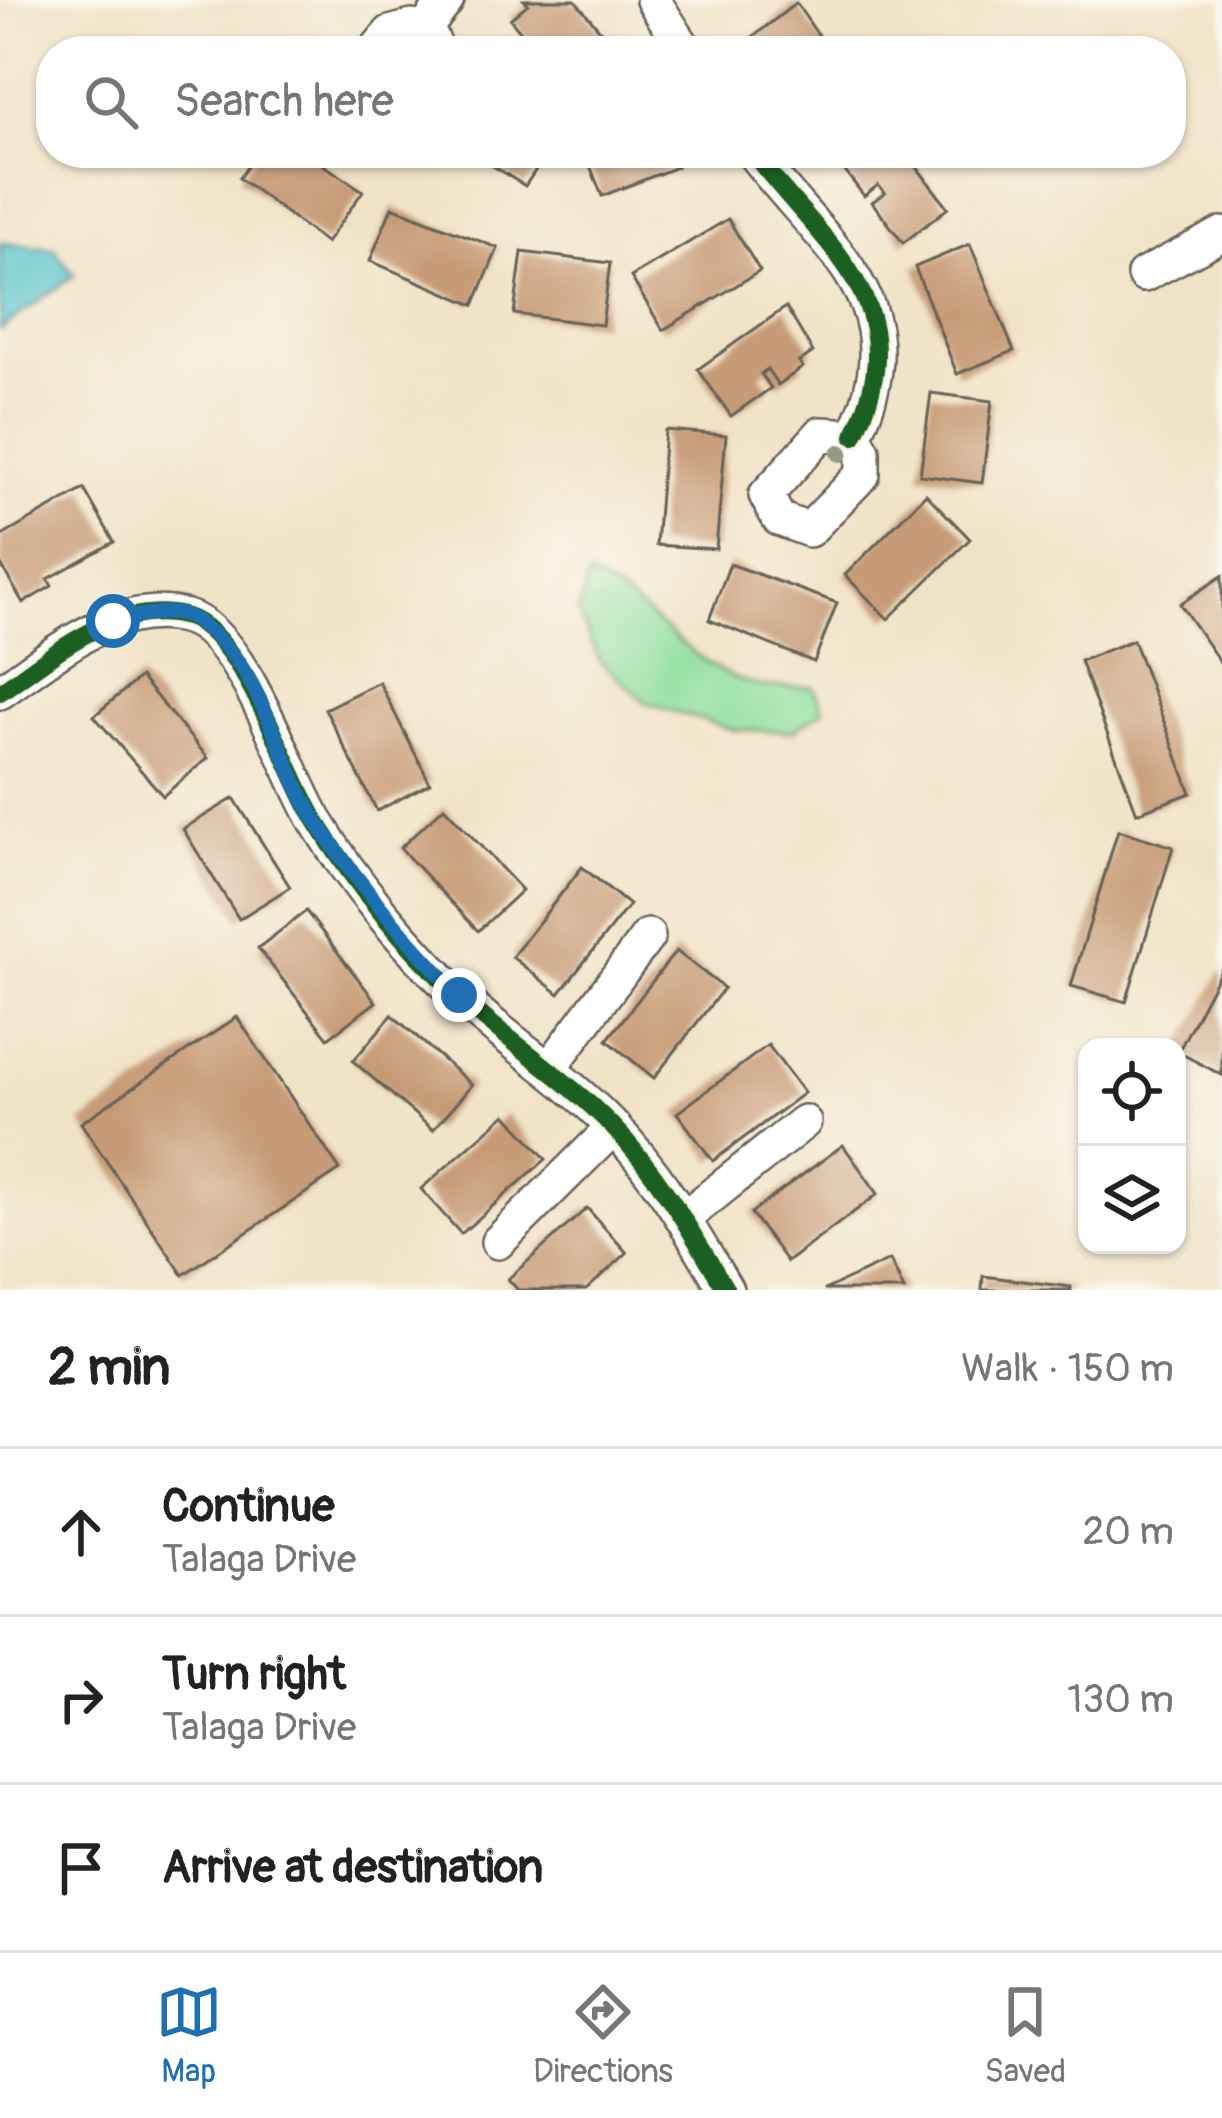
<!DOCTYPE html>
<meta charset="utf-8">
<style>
:root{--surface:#fff;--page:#f6f6f6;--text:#222;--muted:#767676;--line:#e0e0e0;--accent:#1f6fb2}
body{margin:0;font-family:Pangolin,sans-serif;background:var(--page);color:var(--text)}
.controls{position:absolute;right:36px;bottom:36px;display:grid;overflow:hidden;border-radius:24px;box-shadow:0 3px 9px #0004}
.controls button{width:108px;height:108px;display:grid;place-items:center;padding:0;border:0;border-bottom:3px solid var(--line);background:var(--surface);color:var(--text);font:60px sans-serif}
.stop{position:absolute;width:36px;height:36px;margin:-27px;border:9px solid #1f6fb2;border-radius:50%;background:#fff}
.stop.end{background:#1f6fb2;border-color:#fff;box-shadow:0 3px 12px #0008}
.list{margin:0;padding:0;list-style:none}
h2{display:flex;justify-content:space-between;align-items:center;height:156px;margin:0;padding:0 48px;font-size:51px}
h2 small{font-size:39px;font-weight:400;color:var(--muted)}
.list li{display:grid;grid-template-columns:78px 1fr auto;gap:36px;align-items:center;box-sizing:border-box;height:168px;padding:0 48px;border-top:3px solid var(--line)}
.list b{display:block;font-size:45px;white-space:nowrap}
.list p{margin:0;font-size:39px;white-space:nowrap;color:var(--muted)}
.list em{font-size:39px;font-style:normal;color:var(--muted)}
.icon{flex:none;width:66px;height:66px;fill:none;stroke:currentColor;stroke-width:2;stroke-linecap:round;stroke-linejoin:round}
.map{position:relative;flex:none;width:1222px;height:1290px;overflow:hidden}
.search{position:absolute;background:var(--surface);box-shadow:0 3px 9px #0004;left:36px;right:36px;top:36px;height:132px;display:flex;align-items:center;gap:30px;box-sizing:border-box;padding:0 42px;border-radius:48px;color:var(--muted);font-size:45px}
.sheet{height:660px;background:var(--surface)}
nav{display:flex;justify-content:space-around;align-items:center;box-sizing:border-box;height:168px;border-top:3px solid var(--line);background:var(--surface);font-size:33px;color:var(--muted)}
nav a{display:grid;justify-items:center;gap:6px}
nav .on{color:var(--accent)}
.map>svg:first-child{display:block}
.green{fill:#8fdf9f;stroke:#567e5e;stroke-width:3}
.water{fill:#56c3cd;stroke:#397074;stroke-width:3}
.building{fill:#c79b77}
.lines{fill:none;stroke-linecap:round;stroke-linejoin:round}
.minor-casing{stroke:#676258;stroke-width:38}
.minor{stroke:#fff;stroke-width:33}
.cycleway-casing{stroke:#fbf7ec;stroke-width:26}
.cycleway{stroke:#1b5e20;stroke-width:18}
.tree{fill:#929b82}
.route{stroke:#1f6fb2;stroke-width:15}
</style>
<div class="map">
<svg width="1222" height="1290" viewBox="0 0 1222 1290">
<rect width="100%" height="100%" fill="#fbf7ec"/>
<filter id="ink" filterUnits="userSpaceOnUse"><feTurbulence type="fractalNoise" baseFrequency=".00833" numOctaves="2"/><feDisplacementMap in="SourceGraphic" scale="24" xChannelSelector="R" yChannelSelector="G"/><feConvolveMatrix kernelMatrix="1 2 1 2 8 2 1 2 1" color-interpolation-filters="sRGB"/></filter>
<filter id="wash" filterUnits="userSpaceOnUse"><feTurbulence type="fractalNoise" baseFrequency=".004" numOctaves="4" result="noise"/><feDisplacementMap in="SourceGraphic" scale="48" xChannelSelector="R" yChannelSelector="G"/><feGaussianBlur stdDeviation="2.7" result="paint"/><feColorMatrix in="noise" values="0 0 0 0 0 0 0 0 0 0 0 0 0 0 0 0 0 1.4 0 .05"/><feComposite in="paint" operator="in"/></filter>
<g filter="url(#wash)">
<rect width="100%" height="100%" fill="#f1e3c7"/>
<path class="green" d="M 589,576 C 649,602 693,671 757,685 C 775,689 796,686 814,687 L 824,710 L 793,731 L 734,730 L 647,703 L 600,661 L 578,612 Z"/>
<path class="water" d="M 0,243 L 54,248 L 74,275 L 0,330 Z"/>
<g id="blocks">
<g class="building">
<path d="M 524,0 L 575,0 L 613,46 L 608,51 L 537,51 L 510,19 L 528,4 Z"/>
<path d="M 796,3 L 829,51 L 757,51 L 749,40 Z"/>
<path d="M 257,153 L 305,153 L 363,191 L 326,243 L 239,178 Z"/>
<path d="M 472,153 L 547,153 L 525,186 Z"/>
<path d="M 585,153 L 672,153 L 677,167 L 602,196 Z"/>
<path d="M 848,153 L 906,153 L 948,208 L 903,243 L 872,202 L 885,193 L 878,185 L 864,196 L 837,161 Z"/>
<path d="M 392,207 L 498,248 L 474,305 L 370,261 Z"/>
<path d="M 728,219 L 760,271 L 663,330 L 631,277 Z"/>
<path d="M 970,244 L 1014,351 L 957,374 L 915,267 Z"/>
<path d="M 522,252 L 610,263 L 602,325 L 514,314 Z"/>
<path d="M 786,307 L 813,352 L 799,362 L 803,367 L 778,385 L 767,369 L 761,374 L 771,388 L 731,416 L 698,369 Z"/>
<path d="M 931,393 L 992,401 L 982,483 L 920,475 Z"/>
<path d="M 665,430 L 726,435 L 716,549 L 656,545 Z"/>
<path d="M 84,489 L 114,542 L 48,579 L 52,586 L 23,603 L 0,563 L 0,537 Z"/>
<path d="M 926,494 L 970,539 L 888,619 L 845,575 Z"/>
<path d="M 730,564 L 837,603 L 814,662 L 709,620 Z"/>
<path d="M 1222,576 L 1222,665 L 1180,604 Z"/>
<path d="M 1133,640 L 1191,793 L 1137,813 L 1080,661 Z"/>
<path d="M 140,677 L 208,758 L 163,796 L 94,716 Z"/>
<path d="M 379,682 L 430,783 L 377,811 L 325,709 Z"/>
<path d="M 234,798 L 290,887 L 239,919 L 183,829 Z"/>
<path d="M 444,807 L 522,890 L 478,931 L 400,848 Z"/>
<path d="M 1118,830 L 1173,847 L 1126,1002 L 1071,986 Z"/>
<path d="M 582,867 L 629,905 L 559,994 L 512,957 Z"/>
<path d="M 306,911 L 376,1002 L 328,1038 L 258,948 Z"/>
<path d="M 676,951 L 724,988 L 654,1078 L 607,1040 Z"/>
<path d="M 1222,968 L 1222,1075 L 1178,1052 Z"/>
<path d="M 392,1015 L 472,1085 L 433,1130 L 353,1061 Z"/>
<path d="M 237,1017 L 340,1170 L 183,1275 L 81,1123 Z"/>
<path d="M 768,1045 L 804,1093 L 713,1161 L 677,1113 Z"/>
<path d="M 506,1114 L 546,1159 L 461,1234 L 421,1189 Z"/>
<path d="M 843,1145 L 878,1194 L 787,1262 L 751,1213 Z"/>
<path d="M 587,1208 L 627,1253 L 586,1290 L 518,1290 L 508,1279 Z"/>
<path d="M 890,1260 L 904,1290 L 824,1290 Z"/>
<path d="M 983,1276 L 1071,1287 L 1071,1290 L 982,1290 Z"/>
</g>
</g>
</g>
<g filter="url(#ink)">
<use href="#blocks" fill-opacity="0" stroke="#676258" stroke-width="3"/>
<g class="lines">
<defs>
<g id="minor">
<path d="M 653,0 L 686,51"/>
<path d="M 423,31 L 447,0"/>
<path d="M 375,51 L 390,33 L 412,27 L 432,39 L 437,51"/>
<path d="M 753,153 C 827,250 919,303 854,436"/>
<path d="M 1144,275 L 1222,234"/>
<path d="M 821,434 L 854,436 L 863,451 L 863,474 L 809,530 L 779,519 L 766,495 Z"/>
<path d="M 0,692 C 54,655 116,598 187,617 C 243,633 287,774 316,821 C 354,884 406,947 460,997 C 509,1042 566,1078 612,1126 C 659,1174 692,1233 726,1290"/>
<path d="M 549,1069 L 648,936"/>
<path d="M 684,1218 L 804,1122"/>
<path d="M 498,1242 L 614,1127"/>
</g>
</defs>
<use href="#minor" class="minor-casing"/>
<use href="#minor" class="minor"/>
<defs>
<g id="cycleway">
<path d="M 753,153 C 827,250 919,303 854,436"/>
<path d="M 0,692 C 54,655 116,598 187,617 C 243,633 287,774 316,821 C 354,884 406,947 460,997 C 509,1042 566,1078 612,1126 C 659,1174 692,1233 726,1290"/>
</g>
</defs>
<use href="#cycleway" class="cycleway-casing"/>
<use href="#cycleway" class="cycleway"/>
</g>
<circle class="tree" cx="840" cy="453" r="9"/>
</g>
<g class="lines" filter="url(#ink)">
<path class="route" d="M 113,621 C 136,617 173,606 195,620 C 265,666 275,759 318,824 C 359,886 408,941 459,995"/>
</g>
</svg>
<div class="controls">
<button><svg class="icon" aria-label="locate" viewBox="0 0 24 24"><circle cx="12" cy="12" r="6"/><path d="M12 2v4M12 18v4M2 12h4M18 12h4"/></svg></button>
<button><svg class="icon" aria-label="layers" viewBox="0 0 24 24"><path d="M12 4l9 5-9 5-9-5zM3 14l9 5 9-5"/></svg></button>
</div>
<div class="stop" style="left:113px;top:621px"></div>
<div class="stop end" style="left:459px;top:995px"></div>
<div class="search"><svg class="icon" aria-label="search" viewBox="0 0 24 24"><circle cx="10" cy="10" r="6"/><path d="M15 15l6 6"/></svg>Search here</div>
</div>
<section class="sheet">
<h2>2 min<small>Walk · 150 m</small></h2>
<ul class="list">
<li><svg class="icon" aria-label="ahead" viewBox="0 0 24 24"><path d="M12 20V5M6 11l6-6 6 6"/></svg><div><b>Continue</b><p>Talaga Drive</p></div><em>20 m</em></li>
<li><svg class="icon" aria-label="right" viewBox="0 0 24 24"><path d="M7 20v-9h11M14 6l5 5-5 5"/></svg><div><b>Turn right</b><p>Talaga Drive</p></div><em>130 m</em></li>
<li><svg class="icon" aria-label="arrive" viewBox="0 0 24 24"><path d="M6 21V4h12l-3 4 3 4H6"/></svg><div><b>Arrive at destination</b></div></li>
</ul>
</section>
<nav>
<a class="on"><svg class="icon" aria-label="map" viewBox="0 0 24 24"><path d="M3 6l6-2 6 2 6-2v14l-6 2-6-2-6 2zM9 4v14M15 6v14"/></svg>Map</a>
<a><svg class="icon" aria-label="directions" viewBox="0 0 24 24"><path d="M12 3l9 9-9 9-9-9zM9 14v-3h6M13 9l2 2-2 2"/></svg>Directions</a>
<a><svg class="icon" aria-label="saved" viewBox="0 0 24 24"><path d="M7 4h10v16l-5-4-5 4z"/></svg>Saved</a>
</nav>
